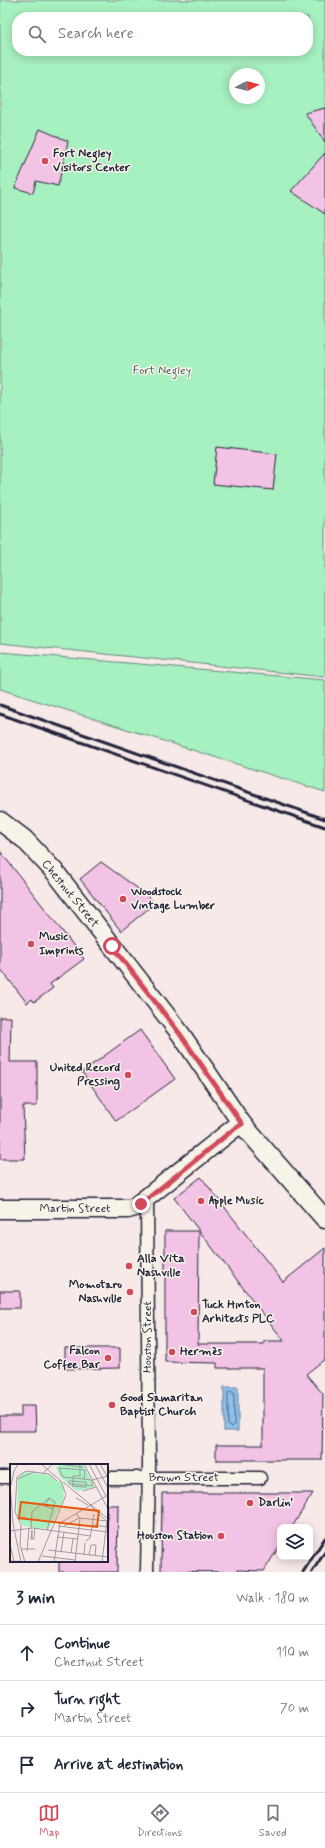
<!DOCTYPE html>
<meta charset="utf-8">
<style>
:root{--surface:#fff;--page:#f6f6f7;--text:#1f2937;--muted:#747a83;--line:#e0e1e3;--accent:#d1495b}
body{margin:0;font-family:Mynerve,sans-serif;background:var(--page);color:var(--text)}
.controls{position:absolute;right:12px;bottom:12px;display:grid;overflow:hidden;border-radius:8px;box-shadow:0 2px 10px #0003}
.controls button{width:36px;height:36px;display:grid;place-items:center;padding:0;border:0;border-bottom:1px solid var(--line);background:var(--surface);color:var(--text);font:20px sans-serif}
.compass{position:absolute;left:229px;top:68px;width:36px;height:36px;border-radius:50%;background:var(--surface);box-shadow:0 2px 10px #0003;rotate:83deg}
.stop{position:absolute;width:12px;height:12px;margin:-9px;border:3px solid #d1495b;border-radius:50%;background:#fff}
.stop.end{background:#d1495b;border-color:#fff;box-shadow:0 1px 4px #0008}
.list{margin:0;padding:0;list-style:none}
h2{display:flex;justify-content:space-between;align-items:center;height:52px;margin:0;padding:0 16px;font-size:17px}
h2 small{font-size:13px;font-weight:400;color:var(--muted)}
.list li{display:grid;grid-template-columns:26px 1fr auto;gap:12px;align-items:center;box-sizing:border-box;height:56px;padding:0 16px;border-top:1px solid var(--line)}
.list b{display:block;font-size:15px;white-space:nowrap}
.list p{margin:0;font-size:13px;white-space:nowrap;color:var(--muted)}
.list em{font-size:13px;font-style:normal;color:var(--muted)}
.icon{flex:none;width:22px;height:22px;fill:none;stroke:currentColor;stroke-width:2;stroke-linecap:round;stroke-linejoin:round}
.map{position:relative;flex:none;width:325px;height:1572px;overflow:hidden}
.search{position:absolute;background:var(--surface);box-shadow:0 2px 10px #0003;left:12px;right:12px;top:12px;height:44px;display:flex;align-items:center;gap:10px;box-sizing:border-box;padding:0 14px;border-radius:16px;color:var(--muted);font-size:15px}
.sheet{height:220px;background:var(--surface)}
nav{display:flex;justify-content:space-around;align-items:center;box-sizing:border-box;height:56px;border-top:1px solid var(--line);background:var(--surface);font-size:11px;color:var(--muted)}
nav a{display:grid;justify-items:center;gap:2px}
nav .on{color:var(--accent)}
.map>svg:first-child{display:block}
.green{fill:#a7f0bf;stroke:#64897d;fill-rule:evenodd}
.water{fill:#8ec0ea;stroke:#6381a4}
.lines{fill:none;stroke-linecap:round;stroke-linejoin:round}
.shore{stroke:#4d6181;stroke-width:1}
.building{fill:#f3c3e6;stroke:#22223b}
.street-casing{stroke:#22223b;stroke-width:15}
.secondary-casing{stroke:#22223b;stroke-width:21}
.street{stroke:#f7f3e8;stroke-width:12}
.secondary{stroke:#f7f3e8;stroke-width:18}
.rail{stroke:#22223b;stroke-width:3}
.route{stroke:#d1495b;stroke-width:5}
.poi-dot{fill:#d1495b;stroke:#f7f3e8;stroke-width:1.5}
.labels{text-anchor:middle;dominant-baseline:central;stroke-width:3;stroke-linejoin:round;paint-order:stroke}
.poi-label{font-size:12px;font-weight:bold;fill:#22223b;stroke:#f7f3e8;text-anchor:start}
.park-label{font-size:12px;fill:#43565c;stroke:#f7f3e8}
.street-label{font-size:12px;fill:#22223b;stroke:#f7f3e8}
.inset-road{fill:none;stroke:#a199a3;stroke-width:1}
.view{fill:#e8590c;fill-opacity:0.15;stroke:#e8590c;stroke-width:2}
.inset-edge{fill:none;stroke:#22223b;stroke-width:2}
</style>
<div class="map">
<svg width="325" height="1572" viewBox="0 0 325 1572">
<rect width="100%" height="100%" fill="#f6e9e8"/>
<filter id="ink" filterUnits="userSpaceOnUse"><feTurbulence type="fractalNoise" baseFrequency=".025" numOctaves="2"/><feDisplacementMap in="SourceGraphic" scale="8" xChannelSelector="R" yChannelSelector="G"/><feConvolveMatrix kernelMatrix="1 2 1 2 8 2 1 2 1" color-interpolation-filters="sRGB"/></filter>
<g filter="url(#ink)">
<g class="green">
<path d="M 0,0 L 325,0 L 325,677 L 0,643 ZM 17,17 L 308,17 L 308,51 L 17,51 ZM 235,74 L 259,74 L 259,98 L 235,98 Z"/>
<path d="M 0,652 L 325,680 L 325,792 L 0,689 Z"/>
</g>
<rect class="water" x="224" y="1387" width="14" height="44"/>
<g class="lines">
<path class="shore" d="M 230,1391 L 234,1393 L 234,1425 L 232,1427 L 228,1425 L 228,1393 Z"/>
</g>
<g class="building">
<path d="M 325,108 L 325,142 L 305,113 Z"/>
<path d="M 40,129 L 68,141 L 58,186 L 36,181 L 33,193 L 15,188 Z"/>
<path d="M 325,153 L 325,214 L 291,191 Z"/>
<path d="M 217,447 L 277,454 L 273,490 L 213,484 Z"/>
<path d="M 0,851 L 84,959 L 50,984 L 53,988 L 34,1002 L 32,999 L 27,1003 L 0,968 Z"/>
<path d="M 101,862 L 147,895 L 154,904 L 121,931 L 80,879 Z"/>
<path d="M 0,1017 L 11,1017 L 10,1062 L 37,1062 L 37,1106 L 23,1106 L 25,1159 L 0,1159 Z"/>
<path d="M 140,1030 L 175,1079 L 116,1121 L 82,1072 Z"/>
<path d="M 201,1177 L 283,1282 L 325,1248 L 325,1359 L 306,1374 L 323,1394 L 322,1460 L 216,1460 L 216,1445 L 263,1445 L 263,1368 L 217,1368 L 217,1363 L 165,1362 L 165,1231 L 199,1231 L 198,1344 L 264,1344 L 264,1341 L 284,1341 L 174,1198 Z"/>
<rect x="0" y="1291" width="20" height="17"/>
<path d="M 65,1348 L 120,1348 L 120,1368 L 65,1369 Z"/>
<path d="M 21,1406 L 35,1406 L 36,1431 L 0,1431 L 0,1416 L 21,1416 Z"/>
<path d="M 162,1493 L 313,1493 L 292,1527 L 280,1527 L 280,1545 L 264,1571 L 237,1570 L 237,1572 L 161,1571 Z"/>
<path d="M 107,1505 L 118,1505 L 117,1572 L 59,1572 L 59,1561 L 107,1561 Z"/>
</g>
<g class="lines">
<defs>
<g id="street">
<path d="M 147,1198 L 149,1465 L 147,1572"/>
<path d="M 0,1477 L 11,1477"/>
<path d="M 107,1478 L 260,1478"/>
</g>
<g id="secondary">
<path d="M 0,821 L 24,839 L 55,872 L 180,1033 L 242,1124 L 325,1219"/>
<path d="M 0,1209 L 128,1209 L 135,1207 L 233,1129 L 242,1124"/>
</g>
</defs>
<use href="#street" class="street-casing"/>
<use href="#secondary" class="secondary-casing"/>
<use href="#street" class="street"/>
<use href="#secondary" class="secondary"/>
<g class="rail">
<path d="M 0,705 L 325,819"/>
<path d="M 0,714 L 325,827"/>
<path d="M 303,1572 L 325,1538"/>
<path d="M 312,1572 L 325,1552"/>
</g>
</g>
</g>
<g class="lines" filter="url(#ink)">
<path class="route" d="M 112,946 L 180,1034 L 242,1124 L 234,1129 L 141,1204"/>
</g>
<g class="poi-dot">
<circle cx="45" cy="161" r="4"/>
<circle cx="123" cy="899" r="4"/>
<circle cx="31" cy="944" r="4"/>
<circle cx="128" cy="1075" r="4"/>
<circle cx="201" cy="1201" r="4"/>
<circle cx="129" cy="1266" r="4"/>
<circle cx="130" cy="1292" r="4"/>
<circle cx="194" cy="1312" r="4"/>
<circle cx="172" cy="1352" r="4"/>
<circle cx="108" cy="1358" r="4"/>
<circle cx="112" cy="1405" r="4"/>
<circle cx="250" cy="1503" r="4"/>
<circle cx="221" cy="1536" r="4"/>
</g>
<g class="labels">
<g class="poi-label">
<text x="53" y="154">Fort Negley<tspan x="53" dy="14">Visitors Center</tspan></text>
<text x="131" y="892">Woodstock<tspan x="131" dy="14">Vintage Lumber</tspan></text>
<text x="39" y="937">Music<tspan x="39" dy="14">Imprints</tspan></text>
<text x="120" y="1068" text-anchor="end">United Record<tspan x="120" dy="14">Pressing</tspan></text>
<text x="209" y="1201">Apple Music</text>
<text x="137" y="1259">Alla Vita<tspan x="137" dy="14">Nashville</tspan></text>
<text x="122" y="1285" text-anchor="end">Momotaro<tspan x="122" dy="14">Nashville</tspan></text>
<text x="202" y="1305">Tuck Hinton<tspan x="202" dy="14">Arhitects PLC</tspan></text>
<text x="100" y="1351" text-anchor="end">Falcon<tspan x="100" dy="14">Coffee Bar</tspan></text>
<text x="180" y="1352">Hermès</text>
<text x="120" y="1398">Good Samaritan<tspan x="120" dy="14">Baptist Church</tspan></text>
<text x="258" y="1503">Darlin'</text>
<text x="213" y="1536" text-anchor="end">Houston Station</text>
</g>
<g class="park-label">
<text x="162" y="371">Fort Negley</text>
</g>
<g class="street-label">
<text transform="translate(70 894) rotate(51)">Chestnut Street</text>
<text x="75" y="1209">Martin Street</text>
<text transform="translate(148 1337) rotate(-90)">Houston Street</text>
<text x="184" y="1478">Brown Street</text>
</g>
</g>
<g transform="translate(10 1464)">
<rect width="98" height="98" fill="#f6e9e8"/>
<path d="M 52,0 L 73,0 L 85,23 L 67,27 L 50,13 L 46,3 ZM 15,8 L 39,11 L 48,18 L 50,16 L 53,21 L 54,34 L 39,65 L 13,62 L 7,52 L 8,14 Z" fill="#a7f0bf"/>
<path class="inset-road" d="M 74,0 L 98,45M 79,0 L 96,32M 85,0 L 98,24M 90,0 L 98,14M 55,1 L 73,3M 49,4 L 75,6 L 74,15 L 53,13 ZM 33,9 L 43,0M 70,12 L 63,12 L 63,20 L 62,22 L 76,23 L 76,18 L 70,18 L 63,17 L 59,17 L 59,20 L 63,20 L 70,21 L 76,21 L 82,22 L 83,21 L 81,16 L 74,15M 70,13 L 70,0M 7,15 L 24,8M 82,16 L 98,12M 0,18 L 3,60 L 11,98M 53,18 L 98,55M 1,21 L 4,7 L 8,0M 73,27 L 86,23M 66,34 L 78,41M 39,35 L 34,42 L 44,45M 79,40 L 96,57M 9,56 L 13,53 L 20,56M 83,61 L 98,63M 48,62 L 98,68M 54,62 L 69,54 L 98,57M 21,64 L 22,48 L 39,34 L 45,38 L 37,66M 0,67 L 23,64 L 81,72M 47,73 L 68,75M 22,75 L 22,66 L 21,75 L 24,75 L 25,64M 76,77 L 80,74 L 84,50M 1,84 L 4,98M 12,85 L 25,85M 38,86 L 98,93M 17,87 L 19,64M 51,88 L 54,68M 61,89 L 63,75M 74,91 L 75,79M 79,91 L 81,81 L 86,81 L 85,92M 32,92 L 65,96M 0,97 L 28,98M 15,98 L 10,81 L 11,61 L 5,48 L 7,13 L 16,7 L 39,10 L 47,17M 28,98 L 56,31 L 51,17 L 31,0M 44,98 L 50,59 L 98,31M 65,98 L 70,55 L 66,49M 92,98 L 97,57"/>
<path class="view" d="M 11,38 L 89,47 L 87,63 L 9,54 Z"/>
<rect width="98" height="98" class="inset-edge"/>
</g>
</svg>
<div class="controls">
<button><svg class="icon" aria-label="layers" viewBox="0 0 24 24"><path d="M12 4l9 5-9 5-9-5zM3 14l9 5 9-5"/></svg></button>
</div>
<svg class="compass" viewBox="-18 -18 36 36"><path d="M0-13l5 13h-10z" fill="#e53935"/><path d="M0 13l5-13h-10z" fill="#747a83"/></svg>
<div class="stop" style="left:112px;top:946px"></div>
<div class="stop end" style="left:141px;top:1204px"></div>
<div class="search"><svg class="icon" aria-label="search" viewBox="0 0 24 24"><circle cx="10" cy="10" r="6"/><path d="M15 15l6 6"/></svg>Search here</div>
</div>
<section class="sheet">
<h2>3 min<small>Walk · 180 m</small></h2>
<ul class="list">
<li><svg class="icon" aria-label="ahead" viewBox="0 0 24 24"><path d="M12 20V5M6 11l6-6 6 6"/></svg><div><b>Continue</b><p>Chestnut Street</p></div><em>110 m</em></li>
<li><svg class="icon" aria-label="right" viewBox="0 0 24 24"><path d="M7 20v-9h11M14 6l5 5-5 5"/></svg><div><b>Turn right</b><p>Martin Street</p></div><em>70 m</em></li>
<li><svg class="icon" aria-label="arrive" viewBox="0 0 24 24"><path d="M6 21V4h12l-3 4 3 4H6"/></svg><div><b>Arrive at destination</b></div></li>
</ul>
</section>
<nav>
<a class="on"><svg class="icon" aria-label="map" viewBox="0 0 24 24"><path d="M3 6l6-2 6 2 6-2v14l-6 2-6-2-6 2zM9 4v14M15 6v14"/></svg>Map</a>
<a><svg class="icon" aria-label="directions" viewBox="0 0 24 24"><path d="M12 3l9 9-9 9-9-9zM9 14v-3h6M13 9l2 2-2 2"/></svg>Directions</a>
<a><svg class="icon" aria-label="saved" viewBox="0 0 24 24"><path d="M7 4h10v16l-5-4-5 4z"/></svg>Saved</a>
</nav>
